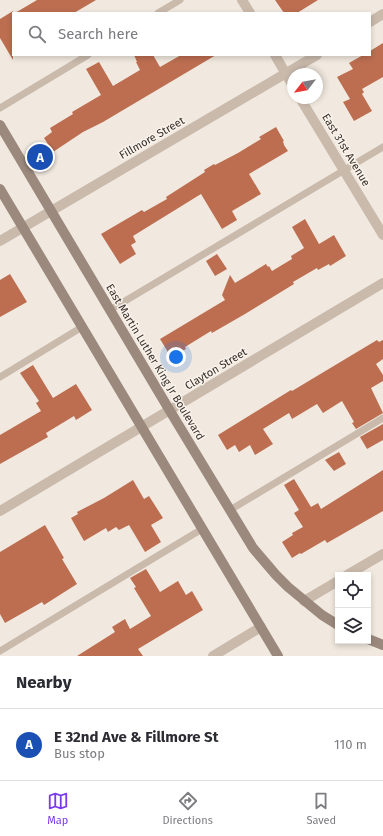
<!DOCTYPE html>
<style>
:root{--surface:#fff;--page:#f2f2f3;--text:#2b2b33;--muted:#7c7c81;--line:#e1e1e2;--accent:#7c3aed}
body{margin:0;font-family:"Fira Sans",sans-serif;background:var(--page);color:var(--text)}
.controls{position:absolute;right:12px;bottom:12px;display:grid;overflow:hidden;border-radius:0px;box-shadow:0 2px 6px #0003}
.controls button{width:36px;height:36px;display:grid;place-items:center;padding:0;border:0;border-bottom:1px solid var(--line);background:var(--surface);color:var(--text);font:20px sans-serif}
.compass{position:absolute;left:287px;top:68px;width:36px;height:36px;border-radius:50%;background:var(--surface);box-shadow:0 2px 6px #0003;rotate:239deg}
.you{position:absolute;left:176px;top:357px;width:14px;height:14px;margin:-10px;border:3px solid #fff;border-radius:50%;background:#1a73e8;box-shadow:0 0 0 6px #1a73e833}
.badge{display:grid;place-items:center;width:26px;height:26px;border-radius:50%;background:var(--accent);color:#fff;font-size:13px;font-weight:700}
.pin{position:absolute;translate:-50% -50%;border:2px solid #fff;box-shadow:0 1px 4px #0006}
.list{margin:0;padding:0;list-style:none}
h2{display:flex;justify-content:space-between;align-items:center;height:52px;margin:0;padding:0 16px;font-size:17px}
h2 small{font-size:13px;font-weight:400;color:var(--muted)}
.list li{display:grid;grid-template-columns:26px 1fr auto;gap:12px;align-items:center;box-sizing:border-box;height:72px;padding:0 16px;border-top:1px solid var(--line)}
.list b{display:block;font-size:15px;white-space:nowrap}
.list p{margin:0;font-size:13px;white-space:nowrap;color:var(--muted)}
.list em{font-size:13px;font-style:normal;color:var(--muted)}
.icon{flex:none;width:22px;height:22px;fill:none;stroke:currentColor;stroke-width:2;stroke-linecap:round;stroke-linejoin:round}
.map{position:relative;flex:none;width:383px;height:656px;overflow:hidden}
.search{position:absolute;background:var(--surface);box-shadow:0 2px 6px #0003;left:12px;right:12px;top:12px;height:44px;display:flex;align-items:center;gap:10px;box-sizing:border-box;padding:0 14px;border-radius:0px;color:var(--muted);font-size:15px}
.sheet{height:124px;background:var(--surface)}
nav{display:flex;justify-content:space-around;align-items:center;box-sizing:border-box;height:56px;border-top:1px solid var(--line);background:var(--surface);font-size:11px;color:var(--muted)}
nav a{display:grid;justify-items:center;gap:2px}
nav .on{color:var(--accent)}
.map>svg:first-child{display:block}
.building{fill:#bd6e51}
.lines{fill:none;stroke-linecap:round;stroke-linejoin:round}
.lane{stroke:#c9baac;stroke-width:7}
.street{stroke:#c9baac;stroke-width:10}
.secondary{stroke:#9c897d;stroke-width:10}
.labels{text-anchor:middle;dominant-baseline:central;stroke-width:3;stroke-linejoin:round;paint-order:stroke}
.street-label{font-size:11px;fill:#372f2a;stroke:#f9f3eb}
</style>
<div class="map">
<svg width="383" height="656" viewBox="0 0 383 656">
<rect width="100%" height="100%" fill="#f1e9df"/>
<g class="building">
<path d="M 37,0 L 96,0 L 74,13 L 15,13 Z"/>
<path d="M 275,0 L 318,0 L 297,13 L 284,13 Z"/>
<path d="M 13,11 L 13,60 L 0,38 L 0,19 Z"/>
<path d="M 383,43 L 383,77 L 362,89 L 364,92 L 362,94 L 372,111 L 354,121 L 343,102 L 350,99 L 337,77 L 353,69 L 349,63 L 363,55 L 370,55 L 370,51 Z"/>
<path d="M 134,55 L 153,55 L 160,67 L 181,55 L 216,55 L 103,122 L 83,132 L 53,152 L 44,138 L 52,132 L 50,128 L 73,114 L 72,112 L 101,95 L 86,69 L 99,62 L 113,86 L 140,70 L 136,62 L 137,62 Z"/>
<path d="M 276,127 L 284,141 L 283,141 L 284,145 L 288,151 L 249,174 L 261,194 L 232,211 L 237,220 L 222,229 L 201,194 L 133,236 L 136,242 L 131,245 L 136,254 L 120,264 L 101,234 L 142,210 L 144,212 L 167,199 L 166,197 L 205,172 L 204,170 L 214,164 L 215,165 L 238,153 L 261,139 L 259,137 Z"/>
<path d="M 305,219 L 319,244 L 334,235 L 346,256 L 330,266 L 329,264 L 318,270 L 317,268 L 293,282 L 294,284 L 245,314 L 212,333 L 211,331 L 185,347 L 186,349 L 171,357 L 160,339 L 225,300 L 222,295 L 230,275 L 235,283 L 266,264 L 268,267 L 269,266 L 272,271 L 292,259 L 291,256 L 304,248 L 292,227 Z"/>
<path d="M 217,254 L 227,269 L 215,276 L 206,261 Z"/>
<path d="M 10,274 L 27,302 L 0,317 L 0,280 Z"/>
<path d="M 377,340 L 379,342 L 383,340 L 383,359 L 376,364 L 383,375 L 383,381 L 371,388 L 383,413 L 356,429 L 352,423 L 354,422 L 342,401 L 323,413 L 317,404 L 292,419 L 289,413 L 263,429 L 273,444 L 255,455 L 250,445 L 239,452 L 235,445 L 227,450 L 218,435 L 291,390 L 292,391 Z"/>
<path d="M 33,365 L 53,398 L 76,384 L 92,410 L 76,420 L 74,416 L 46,433 L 48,437 L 0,464 L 0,435 L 41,411 L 36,403 L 39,401 L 20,373 Z"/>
<path d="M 383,424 L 383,440 L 367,449 L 360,437 Z"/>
<path d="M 339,452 L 346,464 L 334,471 L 325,460 Z"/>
<path d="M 383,470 L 383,511 L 327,543 L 325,540 L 301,554 L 300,553 L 292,558 L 282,542 L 293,535 L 292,533 L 303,527 L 294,513 L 299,510 L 284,485 L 294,479 L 311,507 L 318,503 L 321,509 Z"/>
<path d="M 133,480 L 144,499 L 149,496 L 163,518 L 151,525 L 161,542 L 145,552 L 129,525 L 119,530 L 116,527 L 108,532 L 106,528 L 84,541 L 71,518 L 78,514 L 77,512 L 104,498 Z"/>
<path d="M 45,525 L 64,558 L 62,559 L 77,584 L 44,605 L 42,602 L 5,623 L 0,614 L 0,552 Z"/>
<path d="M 146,569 L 160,592 L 178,581 L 186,595 L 192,591 L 203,610 L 138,649 L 143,656 L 77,656 L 115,632 L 112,627 L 125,619 L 130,629 L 151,616 L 134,588 L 136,587 L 130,578 Z"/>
</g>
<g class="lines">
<g class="lane">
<path d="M 158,13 L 180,0"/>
<path d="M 0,108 L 88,55"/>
<path d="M 110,310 L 383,147"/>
<path d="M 0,377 L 82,327"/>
<path d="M 230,510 L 383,418"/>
<path d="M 0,651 L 202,529"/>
</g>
<g class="street">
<path d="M 242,0 L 250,13"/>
<path d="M 370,22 L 383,14"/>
<path d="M 275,55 L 293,86"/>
<path d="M 300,98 L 383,235"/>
<path d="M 0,241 L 317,55"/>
<path d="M 0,511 L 383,283"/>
<path d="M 347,575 L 383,554"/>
<path d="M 304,601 L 338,581"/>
<path d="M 213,656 L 261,627"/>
</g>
<g class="secondary">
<path d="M 0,125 L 170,411 L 253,548 L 276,575 L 288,587 L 322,615 L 338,625"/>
<path d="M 0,189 L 278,656"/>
<path d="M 368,639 L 383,645"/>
</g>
</g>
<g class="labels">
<g class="street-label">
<text transform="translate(152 138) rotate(-30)">Fillmore Street</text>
<text transform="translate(346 150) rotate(59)">East 31st Avenue</text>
<text transform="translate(155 362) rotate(59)">East Martin Luther King Jr Boulevard</text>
<text transform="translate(216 369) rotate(-31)">Clayton Street</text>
</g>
</g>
</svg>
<div class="controls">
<button><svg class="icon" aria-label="locate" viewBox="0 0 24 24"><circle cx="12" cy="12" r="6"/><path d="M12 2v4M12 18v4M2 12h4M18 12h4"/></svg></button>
<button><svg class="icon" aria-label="layers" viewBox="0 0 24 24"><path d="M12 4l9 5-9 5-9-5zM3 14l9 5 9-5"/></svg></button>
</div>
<svg class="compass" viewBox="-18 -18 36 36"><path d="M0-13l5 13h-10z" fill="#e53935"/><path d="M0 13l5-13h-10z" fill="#7c7c81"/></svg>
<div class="you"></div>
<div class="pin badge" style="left:40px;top:157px;background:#1a4fb4">A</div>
<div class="search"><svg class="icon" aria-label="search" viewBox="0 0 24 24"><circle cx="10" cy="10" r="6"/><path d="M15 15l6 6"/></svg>Search here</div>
</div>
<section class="sheet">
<h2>Nearby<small></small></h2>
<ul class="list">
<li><span class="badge" style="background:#1a4fb4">A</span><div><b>E 32nd Ave &amp; Fillmore St</b><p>Bus stop</p></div><em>110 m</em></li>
</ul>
</section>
<nav>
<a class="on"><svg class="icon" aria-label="map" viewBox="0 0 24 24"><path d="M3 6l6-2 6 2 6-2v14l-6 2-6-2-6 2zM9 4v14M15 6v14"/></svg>Map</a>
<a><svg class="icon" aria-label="directions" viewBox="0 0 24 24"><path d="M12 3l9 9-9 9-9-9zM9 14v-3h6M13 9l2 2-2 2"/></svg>Directions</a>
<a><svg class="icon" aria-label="saved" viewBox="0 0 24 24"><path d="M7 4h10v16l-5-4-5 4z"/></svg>Saved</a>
</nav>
